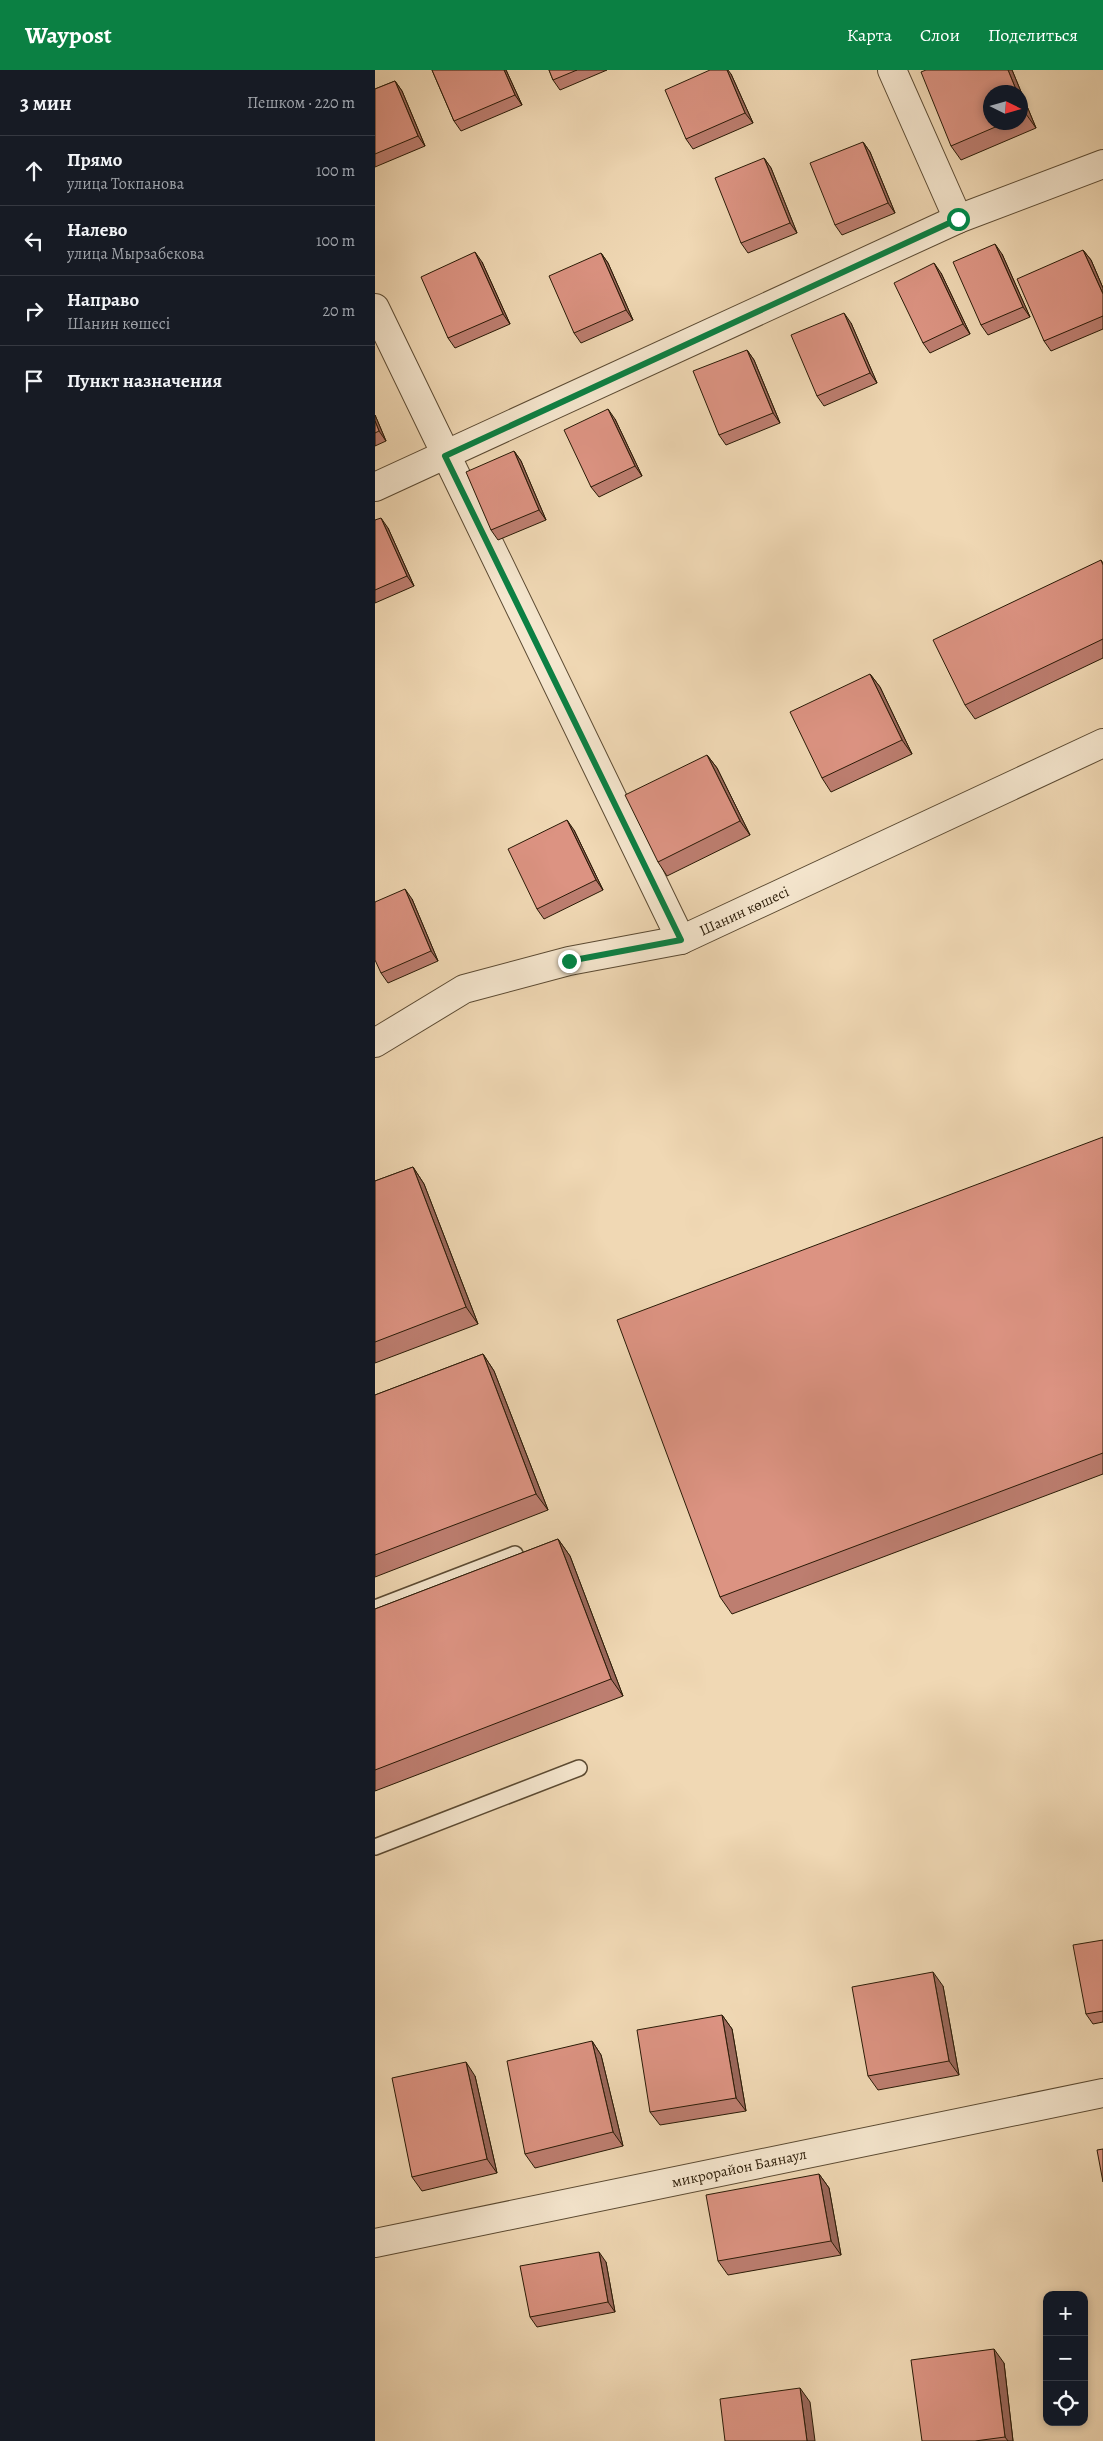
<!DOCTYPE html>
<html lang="ru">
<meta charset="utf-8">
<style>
:root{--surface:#171b24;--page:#20242c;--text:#f1f3f6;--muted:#9ea1a6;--line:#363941;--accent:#0b8043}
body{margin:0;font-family:Alegreya,serif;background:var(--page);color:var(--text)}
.controls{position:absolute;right:15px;bottom:15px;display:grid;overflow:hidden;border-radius:10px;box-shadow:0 2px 8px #0003}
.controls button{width:45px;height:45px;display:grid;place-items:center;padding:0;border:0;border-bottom:1px solid var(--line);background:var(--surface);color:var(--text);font:25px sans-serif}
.compass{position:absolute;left:608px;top:15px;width:45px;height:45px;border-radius:50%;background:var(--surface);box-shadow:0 2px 8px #0003;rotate:95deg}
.stop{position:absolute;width:15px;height:15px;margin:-11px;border:4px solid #0b8043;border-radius:50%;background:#fff}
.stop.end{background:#0b8043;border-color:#fff;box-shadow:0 1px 5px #0008}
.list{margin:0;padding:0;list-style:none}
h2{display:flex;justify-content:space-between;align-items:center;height:65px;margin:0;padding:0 20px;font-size:21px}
h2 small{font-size:16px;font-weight:400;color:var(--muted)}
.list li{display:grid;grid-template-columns:32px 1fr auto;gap:15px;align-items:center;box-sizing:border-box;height:70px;padding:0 20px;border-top:1px solid var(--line)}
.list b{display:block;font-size:19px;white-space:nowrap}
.list p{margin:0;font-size:16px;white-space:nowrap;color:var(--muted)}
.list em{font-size:16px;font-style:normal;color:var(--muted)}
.icon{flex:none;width:28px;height:28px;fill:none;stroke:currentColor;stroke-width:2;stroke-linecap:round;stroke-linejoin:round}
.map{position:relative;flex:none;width:728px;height:2371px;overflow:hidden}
header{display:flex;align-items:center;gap:30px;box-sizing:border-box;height:70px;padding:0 25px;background:var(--accent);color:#fff}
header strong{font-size:24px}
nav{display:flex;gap:28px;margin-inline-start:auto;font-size:18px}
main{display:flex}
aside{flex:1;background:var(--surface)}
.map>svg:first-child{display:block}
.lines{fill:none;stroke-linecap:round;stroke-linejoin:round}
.lane-casing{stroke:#5b4a32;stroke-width:18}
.street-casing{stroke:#5b4a32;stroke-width:30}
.lane{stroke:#f5e6ce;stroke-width:15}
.street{stroke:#f5e6ce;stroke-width:28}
.wall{fill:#bd7e70;stroke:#291a06;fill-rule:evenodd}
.shaded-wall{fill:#9a675b;stroke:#291a06}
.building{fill:#dc9382;stroke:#291a06}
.route{stroke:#0b8043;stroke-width:6}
.labels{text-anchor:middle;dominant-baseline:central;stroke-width:4.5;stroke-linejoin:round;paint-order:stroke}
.street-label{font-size:15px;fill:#291a06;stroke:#f5e6ce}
</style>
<header>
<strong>Waypost</strong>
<nav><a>Карта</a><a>Слои</a><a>Поделиться</a></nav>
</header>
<main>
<aside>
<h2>3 мин<small>Пешком · 220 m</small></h2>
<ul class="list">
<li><svg class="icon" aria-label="ahead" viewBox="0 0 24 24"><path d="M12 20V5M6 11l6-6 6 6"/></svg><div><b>Прямо</b><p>улица Токпанова</p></div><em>100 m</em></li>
<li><svg class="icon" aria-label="left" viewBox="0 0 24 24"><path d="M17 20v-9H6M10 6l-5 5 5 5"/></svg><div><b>Налево</b><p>улица Мырзабекова</p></div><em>100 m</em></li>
<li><svg class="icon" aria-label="right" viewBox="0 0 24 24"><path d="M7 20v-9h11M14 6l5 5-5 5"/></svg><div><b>Направо</b><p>Шанин көшесі</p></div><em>20 m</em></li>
<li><svg class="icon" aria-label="arrive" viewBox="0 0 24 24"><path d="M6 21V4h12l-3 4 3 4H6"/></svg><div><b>Пункт назначения</b></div></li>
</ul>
</aside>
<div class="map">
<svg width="728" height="2371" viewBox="0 0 728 2371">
<rect width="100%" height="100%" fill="#f0d8b4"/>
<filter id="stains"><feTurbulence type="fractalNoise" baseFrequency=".004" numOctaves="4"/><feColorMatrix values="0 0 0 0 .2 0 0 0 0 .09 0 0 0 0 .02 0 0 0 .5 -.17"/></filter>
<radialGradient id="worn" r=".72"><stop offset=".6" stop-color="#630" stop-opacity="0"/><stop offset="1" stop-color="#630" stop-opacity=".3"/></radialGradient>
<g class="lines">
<defs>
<g id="lane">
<path d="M 0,1538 L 140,1484"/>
<path d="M 0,1777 L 204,1698"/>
</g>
<g id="street">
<path d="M 517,0 L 583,149"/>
<path d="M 0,238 L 306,870"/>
<path d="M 0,417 L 583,149 L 728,94"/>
<path d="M 0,973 L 89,919 L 194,891 L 306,870 L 728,673"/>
<path d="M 0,2173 L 728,2023"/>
</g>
</defs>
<use href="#lane" class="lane-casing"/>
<use href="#street" class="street-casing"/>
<use href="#lane" class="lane"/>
<use href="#street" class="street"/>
</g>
<g class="wall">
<path d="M 57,0 L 131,0 L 147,35 L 86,61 L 79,51 Z"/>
<path d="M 174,0 L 232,0 L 185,20 L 178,10 Z"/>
<path d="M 637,0 L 661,58 L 586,90 L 576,76 ZM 646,22 L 646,52 L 616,52 Z"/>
<path d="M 356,4 L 378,53 L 318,79 L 311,69 Z"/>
<path d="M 20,11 L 27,21 L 50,76 L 0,97 L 0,19 Z"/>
<path d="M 488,72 L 495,82 L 520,143 L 467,165 L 460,155 Z"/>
<path d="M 389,88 L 396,98 L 422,163 L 373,183 L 366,173 Z"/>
<path d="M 708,180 L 716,190 L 728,218 L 728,259 L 676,281 L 669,271 Z"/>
<path d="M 226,183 L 233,193 L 258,250 L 206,273 L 199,263 Z"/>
<path d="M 627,184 L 655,247 L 613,265 L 606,255 Z"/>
<path d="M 107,192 L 135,254 L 80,278 L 73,268 Z"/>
<path d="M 566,203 L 595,264 L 555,283 L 548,273 Z"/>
<path d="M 476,253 L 502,313 L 449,336 L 442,326 Z"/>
<path d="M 372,280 L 379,290 L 405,353 L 351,375 L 344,365 Z"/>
<path d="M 0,345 L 11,371 L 0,376 Z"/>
<path d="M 240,349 L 267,406 L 224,427 L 216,417 Z"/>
<path d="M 139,381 L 146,391 L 171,450 L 123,470 L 116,460 Z"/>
<path d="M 0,450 L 13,458 L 39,516 L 0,533 Z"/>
<path d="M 726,490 L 728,493 L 728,588 L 600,649 L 590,635 Z"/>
<path d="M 495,604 L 505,617 L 537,684 L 456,722 L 447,708 Z"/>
<path d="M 332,685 L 342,698 L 375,765 L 292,806 L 283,792 Z"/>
<path d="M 199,760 L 228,820 L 169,849 L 162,839 Z"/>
<path d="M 37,829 L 63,891 L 13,913 L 6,903 Z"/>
<path d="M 728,1067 L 728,1404 L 357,1544 L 345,1527 Z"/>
<path d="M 38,1097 L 49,1114 L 103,1254 L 0,1293 L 0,1111 Z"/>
<path d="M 108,1284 L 119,1301 L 173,1440 L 0,1507 L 0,1325 Z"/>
<path d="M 183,1469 L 195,1486 L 248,1626 L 0,1721 L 0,1539 Z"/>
<path d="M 728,1870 L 728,1952 L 718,1954 L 711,1944 Z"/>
<path d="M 568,1916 L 584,2005 L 503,2020 L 493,2006 Z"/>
<path d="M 347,1945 L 357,1959 L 371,2041 L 285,2055 L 275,2042 Z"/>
<path d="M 217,1971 L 226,1985 L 248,2076 L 160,2098 L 150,2084 Z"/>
<path d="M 100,2006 L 122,2103 L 47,2121 L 37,2107 Z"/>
<path d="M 444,2104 L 454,2118 L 466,2185 L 353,2205 L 343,2191 Z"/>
<path d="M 231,2192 L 240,2242 L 162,2257 L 155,2247 Z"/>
<path d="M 629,2293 L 638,2371 L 547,2371 Z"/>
</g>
<g class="shaded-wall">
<path d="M 129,0 L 131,0 L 147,35 L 140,25 Z"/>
<path d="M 352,0 L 353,0 L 356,4 L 378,53 L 370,43 Z"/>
<path d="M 633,0 L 637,0 L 661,58 L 651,44 L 646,31 L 646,22 L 642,22 Z"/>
<path d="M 20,11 L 27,21 L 50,76 L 43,66 Z"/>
<path d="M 488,72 L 495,82 L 520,143 L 513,133 Z"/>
<path d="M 389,88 L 396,98 L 422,163 L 415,153 Z"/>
<path d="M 620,174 L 627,184 L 655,247 L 648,237 Z"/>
<path d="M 708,180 L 716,190 L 728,218 L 728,224 Z"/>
<path d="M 100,182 L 107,192 L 135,254 L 128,244 Z"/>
<path d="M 226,183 L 233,193 L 258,250 L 251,240 Z"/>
<path d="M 559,193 L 566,203 L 595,264 L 588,254 Z"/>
<path d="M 469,243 L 476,253 L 502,313 L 495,303 Z"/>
<path d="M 372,280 L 379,290 L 405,353 L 398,343 Z"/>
<path d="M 233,339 L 240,349 L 267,406 L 260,396 Z"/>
<path d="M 0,345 L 11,371 L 4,361 L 0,351 Z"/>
<path d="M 139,381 L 146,391 L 171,450 L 164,440 Z"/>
<path d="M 6,448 L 13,458 L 39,516 L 32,506 Z"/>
<path d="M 495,604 L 505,617 L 537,684 L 527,670 Z"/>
<path d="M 332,685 L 342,698 L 375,765 L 365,751 Z"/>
<path d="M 192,750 L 199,760 L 228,820 L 221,810 Z"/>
<path d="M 30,819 L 37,829 L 63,891 L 56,881 Z"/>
<path d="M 38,1097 L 49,1114 L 103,1254 L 91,1237 Z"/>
<path d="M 108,1284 L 119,1301 L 173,1440 L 161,1424 Z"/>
<path d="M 183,1469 L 195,1486 L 248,1626 L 236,1609 Z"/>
<path d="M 558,1902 L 568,1916 L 584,2005 L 574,1991 Z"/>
<path d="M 347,1945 L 357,1959 L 371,2041 L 361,2028 Z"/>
<path d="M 217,1971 L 226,1985 L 248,2076 L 238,2062 Z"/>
<path d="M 91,1992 L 100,2006 L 122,2103 L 112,2089 Z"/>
<path d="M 444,2104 L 454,2118 L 466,2185 L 456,2171 Z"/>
<path d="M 224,2182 L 231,2192 L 240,2242 L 233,2232 Z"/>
<path d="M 619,2279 L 629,2293 L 638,2371 L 633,2371 L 630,2367 Z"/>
<path d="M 425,2318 L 435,2332 L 440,2371 L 432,2371 Z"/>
</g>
<g class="building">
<path d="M 57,0 L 129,0 L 140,25 L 79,51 Z"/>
<path d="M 174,0 L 202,0 L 178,10 Z"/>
<path d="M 335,0 L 352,0 L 370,43 L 311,69 L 290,20 Z"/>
<path d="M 551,0 L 633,0 L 642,22 L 616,22 L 616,52 L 632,52 L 576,76 L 546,2 Z"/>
<path d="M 20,11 L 43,66 L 0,84 L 0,19 Z"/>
<path d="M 646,31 L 651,44 L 646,47 Z"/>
<path d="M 488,72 L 513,133 L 460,155 L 435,93 Z"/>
<path d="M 389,88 L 415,153 L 366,173 L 340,108 Z"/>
<path d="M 620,174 L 648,237 L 606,255 L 578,192 Z"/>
<path d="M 708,180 L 728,224 L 728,246 L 669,271 L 642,209 Z"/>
<path d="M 100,182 L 128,244 L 73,268 L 46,207 Z"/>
<path d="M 226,183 L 251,240 L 199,263 L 174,206 Z"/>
<path d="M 559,193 L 588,254 L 548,273 L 519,213 Z"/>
<path d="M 469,243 L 495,303 L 442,326 L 416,265 Z"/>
<path d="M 372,280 L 398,343 L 344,365 L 318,301 Z"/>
<path d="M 233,339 L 260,396 L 216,417 L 189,360 Z"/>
<path d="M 0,351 L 4,361 L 0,363 Z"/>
<path d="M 139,381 L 164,440 L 116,460 L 91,402 Z"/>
<path d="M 6,448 L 32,506 L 0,520 L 0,450 Z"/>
<path d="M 726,490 L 728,495 L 728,569 L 590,635 L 558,570 Z"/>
<path d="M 495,604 L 527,670 L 447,708 L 415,642 Z"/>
<path d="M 332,685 L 365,751 L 283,792 L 250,725 Z"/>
<path d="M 192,750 L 221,810 L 162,839 L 133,779 Z"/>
<path d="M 30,819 L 56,881 L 6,903 L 0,890 L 0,832 Z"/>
<path d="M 728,1067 L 728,1383 L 345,1527 L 242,1250 Z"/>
<path d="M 38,1097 L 91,1237 L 0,1272 L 0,1111 Z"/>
<path d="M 108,1284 L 161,1424 L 0,1485 L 0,1325 Z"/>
<path d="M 183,1469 L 236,1609 L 0,1700 L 0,1539 Z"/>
<path d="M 728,1870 L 728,1941 L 711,1944 L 698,1875 Z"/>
<path d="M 558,1902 L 574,1991 L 493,2006 L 477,1917 Z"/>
<path d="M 347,1945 L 361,2028 L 275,2042 L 262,1960 Z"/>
<path d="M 217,1971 L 238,2062 L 150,2084 L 132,1991 Z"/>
<path d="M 91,1992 L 112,2089 L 37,2107 L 17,2008 Z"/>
<path d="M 728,2079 L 728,2112 L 722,2080 Z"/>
<path d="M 444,2104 L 456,2171 L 343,2191 L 331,2125 Z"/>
<path d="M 224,2182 L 233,2232 L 155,2247 L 145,2196 Z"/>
<path d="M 619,2279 L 630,2367 L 600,2371 L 547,2371 L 536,2290 Z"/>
<path d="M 425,2318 L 432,2371 L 350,2371 L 345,2329 Z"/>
</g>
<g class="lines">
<path class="route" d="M 194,891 L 306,870 L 70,386 L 583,149"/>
</g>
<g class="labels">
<g class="street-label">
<text transform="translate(369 841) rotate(-25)">Шанин көшесі</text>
<text transform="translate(364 2098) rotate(-12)">микрорайон Баянаул</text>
</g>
</g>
<rect width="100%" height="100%" filter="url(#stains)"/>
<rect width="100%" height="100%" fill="url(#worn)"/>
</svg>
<div class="controls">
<button>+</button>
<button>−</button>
<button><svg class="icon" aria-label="locate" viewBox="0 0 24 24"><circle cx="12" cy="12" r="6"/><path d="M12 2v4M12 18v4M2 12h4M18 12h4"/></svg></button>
</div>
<svg class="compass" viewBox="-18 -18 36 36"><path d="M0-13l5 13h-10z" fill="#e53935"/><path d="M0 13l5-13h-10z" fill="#9ea1a6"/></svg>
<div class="stop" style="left:583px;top:149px"></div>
<div class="stop end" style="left:194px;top:891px"></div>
</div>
</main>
